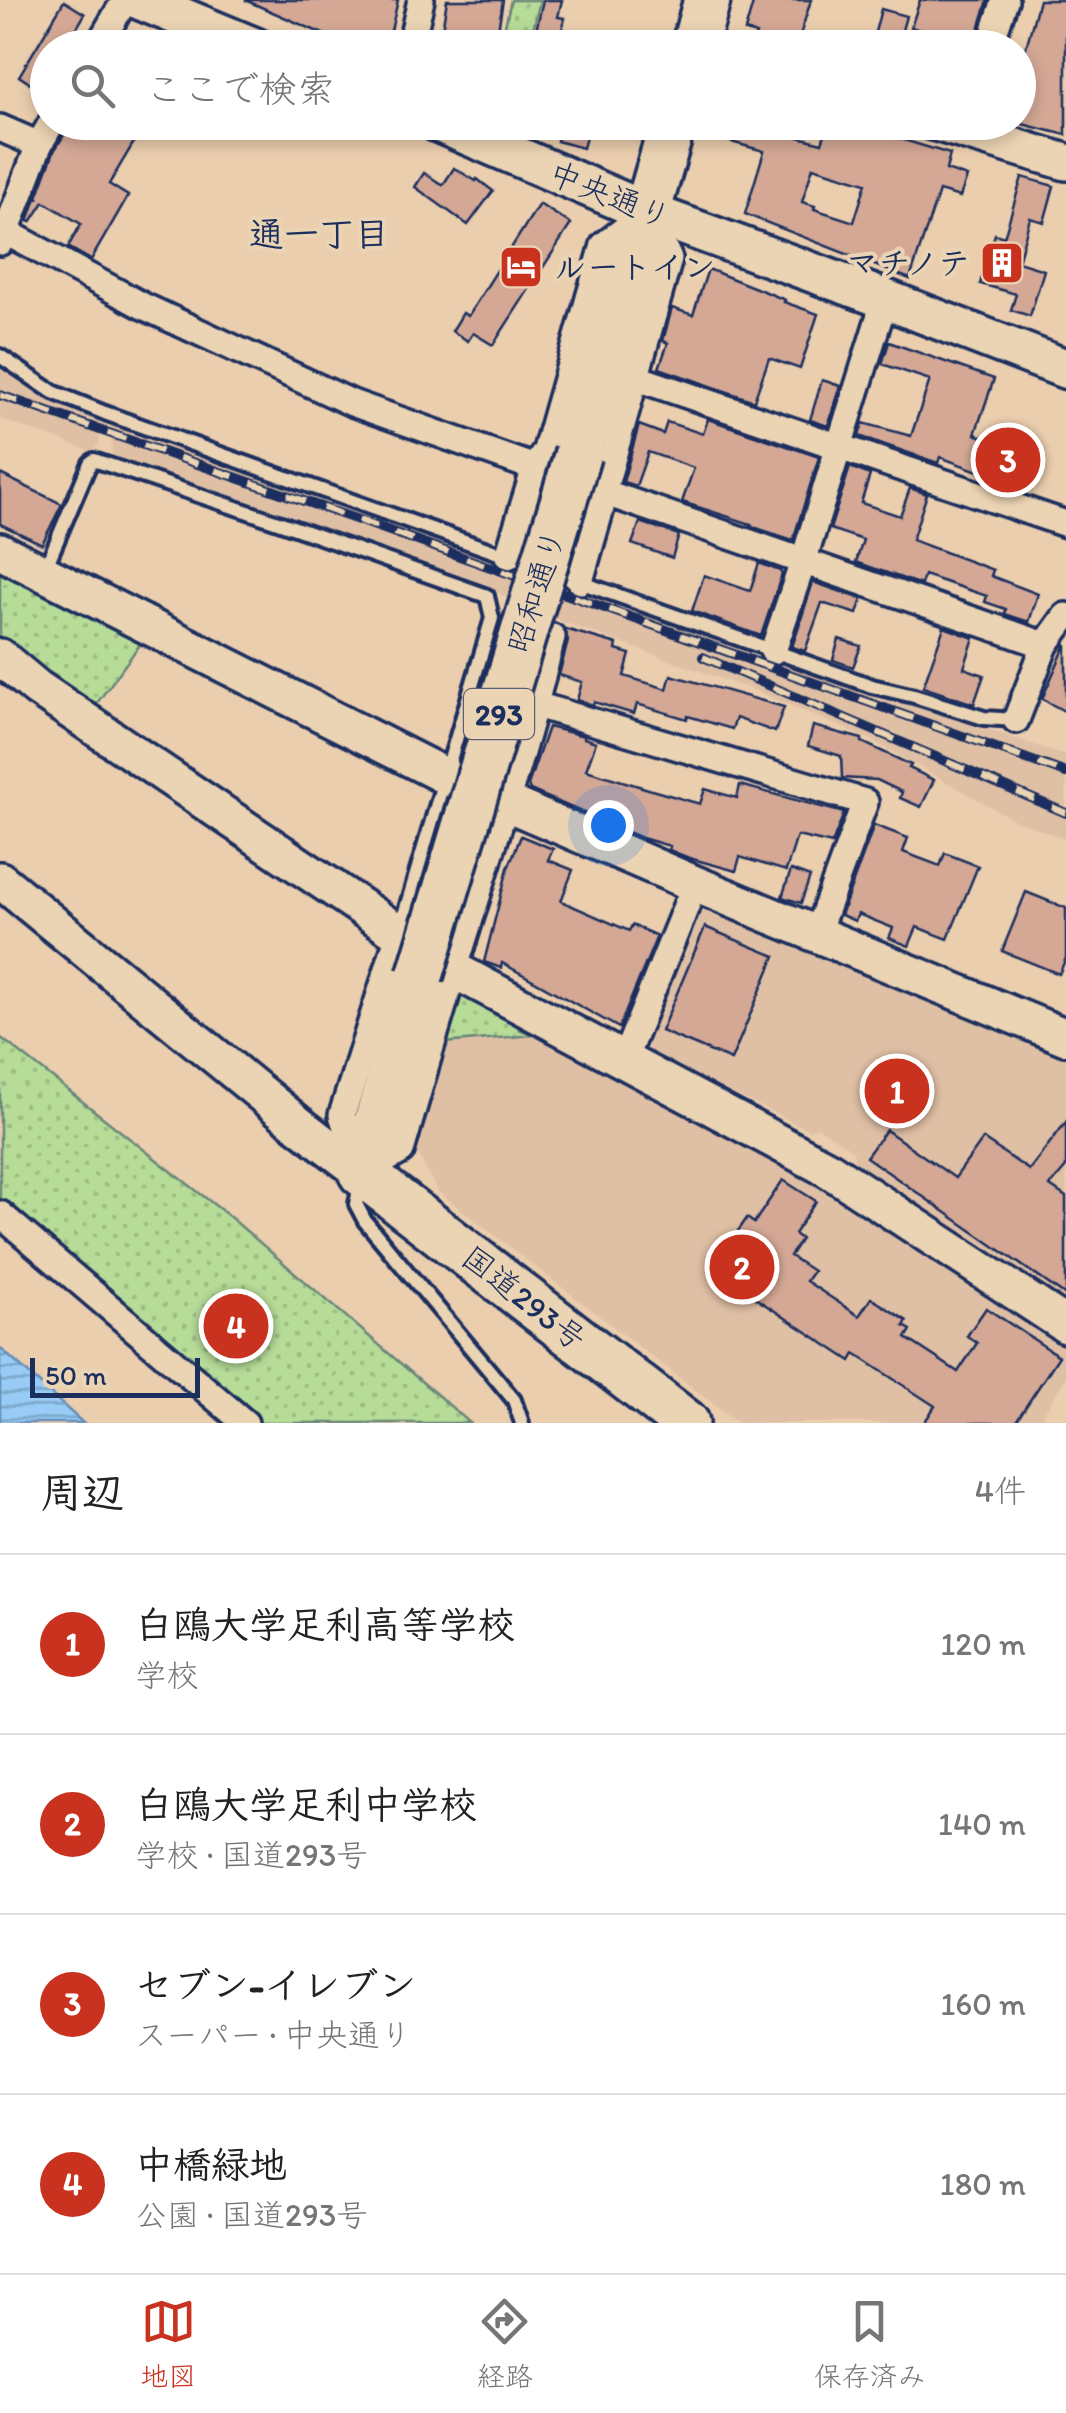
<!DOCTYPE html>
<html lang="ja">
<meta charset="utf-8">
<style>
:root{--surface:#fff;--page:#f2f2f2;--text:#222;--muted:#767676;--line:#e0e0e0;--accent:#c8321e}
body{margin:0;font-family:Itim,"Klee One",sans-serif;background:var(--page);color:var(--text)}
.scale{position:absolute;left:30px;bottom:25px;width:170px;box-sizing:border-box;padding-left:10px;border:5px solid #1b2f5e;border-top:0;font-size:28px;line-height:35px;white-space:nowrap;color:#1b2f5e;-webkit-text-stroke:8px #ebd4b3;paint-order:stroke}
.you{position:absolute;left:608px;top:825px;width:35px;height:35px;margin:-25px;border:8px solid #fff;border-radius:50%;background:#1a73e8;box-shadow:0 0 0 15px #1a73e833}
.badge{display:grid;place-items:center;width:65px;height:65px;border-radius:50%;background:var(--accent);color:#fff;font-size:32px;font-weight:700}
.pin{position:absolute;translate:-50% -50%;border:5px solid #fff;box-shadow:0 2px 10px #0006}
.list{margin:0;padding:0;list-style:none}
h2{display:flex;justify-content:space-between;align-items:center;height:130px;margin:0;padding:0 40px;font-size:42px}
h2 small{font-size:32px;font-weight:400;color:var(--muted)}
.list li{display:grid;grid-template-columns:65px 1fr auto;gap:30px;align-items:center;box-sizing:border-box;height:180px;padding:0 40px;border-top:2px solid var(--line)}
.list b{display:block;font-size:38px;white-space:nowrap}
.list p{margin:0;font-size:32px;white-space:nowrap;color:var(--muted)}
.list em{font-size:32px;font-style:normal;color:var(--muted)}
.icon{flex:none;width:55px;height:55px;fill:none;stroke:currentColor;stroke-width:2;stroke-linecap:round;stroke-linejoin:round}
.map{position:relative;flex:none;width:1066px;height:1423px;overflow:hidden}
.search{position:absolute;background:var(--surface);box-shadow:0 5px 15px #0003;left:30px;right:30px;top:30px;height:110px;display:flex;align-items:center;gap:25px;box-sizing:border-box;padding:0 35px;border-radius:55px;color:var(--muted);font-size:38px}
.sheet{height:850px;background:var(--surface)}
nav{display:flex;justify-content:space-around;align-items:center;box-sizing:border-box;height:140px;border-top:2px solid var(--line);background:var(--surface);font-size:28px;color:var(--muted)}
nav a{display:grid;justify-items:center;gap:5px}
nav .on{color:var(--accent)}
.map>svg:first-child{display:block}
.built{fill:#e0c0a5}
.park{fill:url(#park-dots);stroke:#68867a;stroke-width:2.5}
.water{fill:url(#water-rules);stroke:#668db9;stroke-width:2.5}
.building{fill:#d4a895;stroke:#1b2f5e;stroke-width:2.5;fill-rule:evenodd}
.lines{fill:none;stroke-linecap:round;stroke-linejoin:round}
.lane-casing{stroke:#1b2f5e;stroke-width:20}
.street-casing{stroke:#1b2f5e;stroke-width:32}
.secondary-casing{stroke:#1b2f5e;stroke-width:42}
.primary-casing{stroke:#1b2f5e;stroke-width:45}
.highway-casing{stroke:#1b2f5e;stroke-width:52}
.lane{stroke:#ebd4b3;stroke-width:12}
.street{stroke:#ebd4b3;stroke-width:25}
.secondary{stroke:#ebd4b3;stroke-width:35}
.primary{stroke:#ebd4b3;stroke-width:38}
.highway{stroke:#ebd4b3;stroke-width:45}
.rail-casing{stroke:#1b2f5e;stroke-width:10}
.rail{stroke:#ebd4b3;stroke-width:6;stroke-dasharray:19;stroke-linecap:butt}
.highway-bridge-casing{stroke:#1b2f5e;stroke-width:52;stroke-linecap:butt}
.highway-bridge{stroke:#ebd4b3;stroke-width:45}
.labels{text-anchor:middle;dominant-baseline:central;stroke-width:8;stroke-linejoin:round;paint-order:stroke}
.shield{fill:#ebd4b3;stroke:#596078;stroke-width:2.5}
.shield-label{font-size:30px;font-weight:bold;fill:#1b2f5e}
.street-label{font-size:32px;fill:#1b2f5e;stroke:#ebd4b3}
.poi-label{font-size:32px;font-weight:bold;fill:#1b2f5e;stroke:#ebd4b3;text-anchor:end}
.neighbourhood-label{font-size:35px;font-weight:bold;fill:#1b2f5e;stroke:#ebd4b3}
</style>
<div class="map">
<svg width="1066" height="1423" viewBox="0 0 1066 1423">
<defs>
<pattern id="park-dots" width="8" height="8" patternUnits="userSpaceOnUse" patternTransform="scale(2.5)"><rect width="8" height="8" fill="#b6dc97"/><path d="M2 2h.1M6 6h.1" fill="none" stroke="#9cbd85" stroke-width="1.8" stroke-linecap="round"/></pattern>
<pattern id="water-rules" width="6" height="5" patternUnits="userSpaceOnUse" patternTransform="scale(2.5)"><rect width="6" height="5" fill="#98ccf6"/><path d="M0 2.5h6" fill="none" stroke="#7ba6ca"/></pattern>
</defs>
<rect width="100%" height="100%" fill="#ebceae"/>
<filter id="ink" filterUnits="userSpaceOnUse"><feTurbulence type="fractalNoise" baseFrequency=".01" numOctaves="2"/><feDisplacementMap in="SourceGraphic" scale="20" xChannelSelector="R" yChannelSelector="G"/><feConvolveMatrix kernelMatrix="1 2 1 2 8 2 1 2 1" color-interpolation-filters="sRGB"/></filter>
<g filter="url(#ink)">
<g class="built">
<path d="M 0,367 L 15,374 L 55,401 L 94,415 L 99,419 L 99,443 L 93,452 L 0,419 Z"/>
<path d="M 111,423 L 870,692 L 902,699 L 1066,756 L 1066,839 L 1016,821 L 871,740 L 761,693 L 563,622 L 491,590 L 112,457 Z"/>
<path d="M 700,906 L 1066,1056 L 1066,1306 L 855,1163 L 853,1151 L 818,1127 L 809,1130 L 651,1054 L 646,1040 Z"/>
<path d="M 533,1035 L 780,1155 L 1063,1342 L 1066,1346 L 1066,1377 L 1038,1423 L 738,1423 L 437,1191 L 413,1144 L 443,1043 Z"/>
</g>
<g class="park">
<path d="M 511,0 L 540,0 L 529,47 L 500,47 Z"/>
<path d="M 0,571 L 141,643 L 89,714 L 0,642 Z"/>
<path d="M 462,994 L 515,1019 L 519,1029 L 533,1035 L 443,1043 L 455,1006 Z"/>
<path d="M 0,1037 L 230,1217 L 470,1423 L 231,1423 L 0,1228 Z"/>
</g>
<path class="water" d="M 0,1348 L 83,1423 L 0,1423 Z"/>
<g class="building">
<path d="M 245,0 L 398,0 L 387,48 L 355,48 Z"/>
<path d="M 447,0 L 503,0 L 495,48 L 439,48 Z"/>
<path d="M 543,0 L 562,0 L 558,17 L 565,18 L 558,48 L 532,48 Z"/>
<path d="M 754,0 L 811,0 L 796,48 L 767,48 L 753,44 L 756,34 L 745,31 Z"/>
<path d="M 920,0 L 988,0 L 973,48 L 948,48 L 950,40 L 911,27 Z"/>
<path d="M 1039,0 L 1066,0 L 1066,135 L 1018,123 L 1018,60 L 1022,62 Z"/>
<path d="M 64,1 L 85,14 L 65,48 L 48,48 L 48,79 L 41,77 L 34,86 L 19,76 Z"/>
<path d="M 881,9 L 906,16 L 897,48 L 871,48 Z"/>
<path d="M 72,122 L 146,122 L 109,184 L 128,196 L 91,260 L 68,247 L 81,224 L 44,202 L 31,222 L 28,221 L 36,198 L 39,199 L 37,197 L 54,151 Z"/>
<path d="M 562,122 L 590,122 L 583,148 L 557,141 Z"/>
<path d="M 721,122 L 777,122 L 775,131 L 822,143 L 829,122 L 845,122 L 950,154 L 946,170 L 967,177 L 960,197 L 939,191 L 910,279 L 745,214 L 764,151 L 717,138 ZM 813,167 L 866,183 L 854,222 L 814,209 L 815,206 L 802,202 Z"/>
<path d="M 454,168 L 476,181 L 477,179 L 493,191 L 468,225 L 415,187 L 424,173 L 443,185 Z"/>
<path d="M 1022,177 L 1054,186 L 1044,222 L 1030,218 L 1018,262 L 1044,270 L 1030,316 L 1011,310 L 1016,294 L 980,284 L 995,234 L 1004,237 Z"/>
<path d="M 539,204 L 571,224 L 493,345 L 473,333 L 468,341 L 452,331 L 463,313 L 468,316 Z"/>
<path d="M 708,269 L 766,292 L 785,300 L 784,302 L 818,314 L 800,369 L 769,358 L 754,401 L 659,368 L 668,343 L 663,341 L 672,308 L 693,315 Z"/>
<path d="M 889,342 L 994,379 L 975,434 L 1042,459 L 1030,490 L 940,457 L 938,463 L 859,436 L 863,423 L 911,436 L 930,380 L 882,364 Z"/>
<path d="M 822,380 L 841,386 L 828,426 L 810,420 Z"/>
<path d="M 708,419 L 819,457 L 793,540 L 750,526 L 751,524 L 682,502 L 694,468 L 648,452 L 636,486 L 623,482 L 639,425 L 663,434 L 667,422 L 703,434 Z"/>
<path d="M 850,467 L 870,475 L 861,503 L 900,516 L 910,488 L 927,494 L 912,540 L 993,570 L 991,576 L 1038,594 L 1029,622 L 1005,614 L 1006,609 L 985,602 L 987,596 L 924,575 L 921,585 L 856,562 L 863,540 L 830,529 Z"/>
<path d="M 0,474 L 62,504 L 42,544 L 0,524 Z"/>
<path d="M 640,522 L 679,535 L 672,558 L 632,544 Z"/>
<path d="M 759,563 L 780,571 L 782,574 L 761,636 L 692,611 L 704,575 L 750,591 Z"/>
<path d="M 813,582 L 862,599 L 857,614 L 822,603 L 805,651 L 792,647 Z"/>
<path d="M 944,627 L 974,638 L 964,668 L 984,675 L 974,704 L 923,687 Z"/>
<path d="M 565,629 L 617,644 L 616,650 L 630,654 L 624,676 L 667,689 L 671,675 L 784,707 L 775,732 L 736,718 L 732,729 L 688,716 L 687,719 L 637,704 L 634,714 L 594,702 L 593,705 L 577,700 L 582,682 L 559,675 L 568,641 Z"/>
<path d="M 839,639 L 861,646 L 853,667 L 833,660 Z"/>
<path d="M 1066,644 L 1066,712 L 1042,699 Z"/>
<path d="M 813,726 L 862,739 L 862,742 L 911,765 L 909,768 L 934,780 L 921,807 L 900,798 L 902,792 L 877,780 L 842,778 L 841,756 L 808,746 Z"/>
<path d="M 548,727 L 584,736 L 584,738 L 596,742 L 586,770 L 655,791 L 700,804 L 705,789 L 737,798 L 740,785 L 844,813 L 832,844 L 797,836 L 786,871 L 740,857 L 736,871 L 689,858 L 669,850 L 670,846 L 642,838 L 530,790 L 528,785 Z"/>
<path d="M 874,825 L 908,838 L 903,852 L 940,866 L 945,853 L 978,866 L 948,939 L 917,927 L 909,946 L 889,938 L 893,928 L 858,914 L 855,921 L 841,915 Z"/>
<path d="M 521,836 L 553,849 L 548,860 L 573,870 L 561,901 L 629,931 L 632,925 L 657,936 L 619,1028 L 502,963 L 501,968 L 484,962 L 508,868 Z"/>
<path d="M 791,870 L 810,877 L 801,903 L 782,897 Z"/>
<path d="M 1026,892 L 1066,908 L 1066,958 L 1059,974 L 1002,951 Z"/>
<path d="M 705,927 L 775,956 L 731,1060 L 661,1031 Z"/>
<path d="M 1066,1122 L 1066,1167 L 1050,1186 L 1066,1197 L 1066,1296 L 866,1157 L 886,1130 L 955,1178 L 983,1139 L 1029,1170 Z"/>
<path d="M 783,1180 L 816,1201 L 794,1234 L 801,1239 L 790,1256 L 813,1271 L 806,1281 L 859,1316 L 871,1298 L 907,1321 L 904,1326 L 911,1330 L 906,1338 L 958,1372 L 977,1343 L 967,1336 L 986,1308 L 1059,1356 L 1015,1423 L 924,1423 L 935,1406 L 855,1354 L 851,1361 L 720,1275 L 740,1245 L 732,1240 L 747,1218 L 754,1223 Z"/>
</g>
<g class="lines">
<defs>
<g id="lane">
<path d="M 0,356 L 53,392 L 105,413 L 872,686 L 914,696 L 984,718 L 1016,720"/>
<path d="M 45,569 L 90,463 L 94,460 L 281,523 L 487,596 L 492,618 L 399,932"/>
<path d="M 360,1185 L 356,1204 L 365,1221 L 514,1400 L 522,1423"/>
</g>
<g id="street">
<path d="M 97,48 L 125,0"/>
<path d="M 410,48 L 421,0"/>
<path d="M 989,48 L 1005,0"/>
<path d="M 0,128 L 39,145"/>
<path d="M 6,232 L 143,306 L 352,403 L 603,492 L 1045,645"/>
<path d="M 0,242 L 6,232 L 39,145 L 52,122"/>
<path d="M 637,378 L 1066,524"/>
<path d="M 508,556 L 535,468 L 546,450 L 604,245 L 647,212 L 669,259 L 603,492 L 601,508 L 580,581"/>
<path d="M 773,651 L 803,562 L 885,299"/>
<path d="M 536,705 L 865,802 L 816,935"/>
<path d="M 1016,720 L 1045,645 L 1066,616"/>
<path d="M 399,934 L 342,1115 L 362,1173 L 401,1151 C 419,1089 436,1028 455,967 C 489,857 525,749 552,637"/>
<path d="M 624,1060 L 695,884"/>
<path d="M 0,1214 L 245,1423"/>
</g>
<g id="secondary">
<path d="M 933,122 L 1066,162"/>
<path d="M 0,551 L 447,777 L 695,884 L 1066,1037"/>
<path d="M 0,657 L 37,688 L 454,970 L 828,1169 L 1066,1325"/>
<path d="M 0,880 L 297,1123 L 362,1173"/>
</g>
<g id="primary">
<path d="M 140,0 L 256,48"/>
<path d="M 437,122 L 647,212 L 885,299 L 1066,369"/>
</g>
<g id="highway">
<path d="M 694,48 L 707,0"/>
<path d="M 578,453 L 673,122"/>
<path d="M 420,976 L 362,1173 L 686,1423"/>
</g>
</defs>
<use href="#lane" class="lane-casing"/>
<use href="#street" class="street-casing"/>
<use href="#secondary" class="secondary-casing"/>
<use href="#primary" class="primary-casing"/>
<use href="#highway" class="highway-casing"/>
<use href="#lane" class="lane"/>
<use href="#street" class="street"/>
<use href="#secondary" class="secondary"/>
<use href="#primary" class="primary"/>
<use href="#highway" class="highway"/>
<defs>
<g id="rail">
<path d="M 0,395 L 384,529 L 1066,773"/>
<path d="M 703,657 L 1066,813"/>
</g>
</defs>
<use href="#rail" class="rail-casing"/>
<use href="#rail" class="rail"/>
<defs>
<path id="highway-bridge" d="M 420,976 L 578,453"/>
</defs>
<use href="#highway-bridge" class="highway-bridge-casing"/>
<use href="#highway-bridge" class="highway-bridge"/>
</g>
</g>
<defs>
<symbol id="building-square" viewBox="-11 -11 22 22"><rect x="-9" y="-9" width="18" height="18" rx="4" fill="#c8321e" stroke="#ebd4b3"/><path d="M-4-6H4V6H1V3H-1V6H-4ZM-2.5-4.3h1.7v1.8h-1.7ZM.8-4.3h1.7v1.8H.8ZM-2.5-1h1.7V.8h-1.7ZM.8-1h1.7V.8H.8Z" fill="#fff"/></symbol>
<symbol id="hotel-square" viewBox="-11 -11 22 22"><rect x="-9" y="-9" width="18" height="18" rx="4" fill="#c8321e" stroke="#ebd4b3"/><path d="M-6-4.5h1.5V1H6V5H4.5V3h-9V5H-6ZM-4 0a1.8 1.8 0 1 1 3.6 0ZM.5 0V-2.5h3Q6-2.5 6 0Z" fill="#fff"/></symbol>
</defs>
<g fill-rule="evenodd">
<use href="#building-square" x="977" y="238" width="50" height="50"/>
<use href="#hotel-square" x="496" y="242" width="50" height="50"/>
</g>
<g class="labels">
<rect class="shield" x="464" y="689" width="70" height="50" rx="8"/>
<g class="shield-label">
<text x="499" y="714">293</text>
</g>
<g class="street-label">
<text transform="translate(610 195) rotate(22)">中央通り</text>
<text transform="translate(536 591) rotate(-73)">昭和通り</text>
<text transform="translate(524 1298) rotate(38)">国道293号</text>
</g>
<g class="poi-label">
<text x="970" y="263">マチノテ</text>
<text x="554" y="267" text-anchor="start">ルートイン</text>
</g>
<g class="neighbourhood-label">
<text x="319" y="234">通一丁目</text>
</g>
</g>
</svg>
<div class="scale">50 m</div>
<div class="you"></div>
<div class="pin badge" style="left:897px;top:1091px">1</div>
<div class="pin badge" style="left:742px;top:1267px">2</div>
<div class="pin badge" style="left:1008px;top:460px">3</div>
<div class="pin badge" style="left:236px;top:1326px">4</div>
<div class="search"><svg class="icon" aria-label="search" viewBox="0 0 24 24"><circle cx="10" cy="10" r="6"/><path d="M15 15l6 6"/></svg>ここで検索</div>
</div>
<section class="sheet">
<h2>周辺<small>4件</small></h2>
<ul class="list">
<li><span class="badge">1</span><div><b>白鴎大学足利高等学校</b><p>学校</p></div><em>120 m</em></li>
<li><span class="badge">2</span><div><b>白鴎大学足利中学校</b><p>学校 · 国道293号</p></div><em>140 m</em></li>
<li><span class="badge">3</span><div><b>セブン-イレブン</b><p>スーパー · 中央通り</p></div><em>160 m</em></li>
<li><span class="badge">4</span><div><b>中橋緑地</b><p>公園 · 国道293号</p></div><em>180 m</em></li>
</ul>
</section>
<nav>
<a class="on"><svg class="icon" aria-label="map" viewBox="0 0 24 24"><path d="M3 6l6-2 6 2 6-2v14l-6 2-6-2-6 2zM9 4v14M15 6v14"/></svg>地図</a>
<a><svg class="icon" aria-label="directions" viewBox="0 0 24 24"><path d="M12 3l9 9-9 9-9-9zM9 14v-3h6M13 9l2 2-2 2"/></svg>経路</a>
<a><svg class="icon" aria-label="saved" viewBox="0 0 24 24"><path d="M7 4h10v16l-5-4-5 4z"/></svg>保存済み</a>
</nav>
